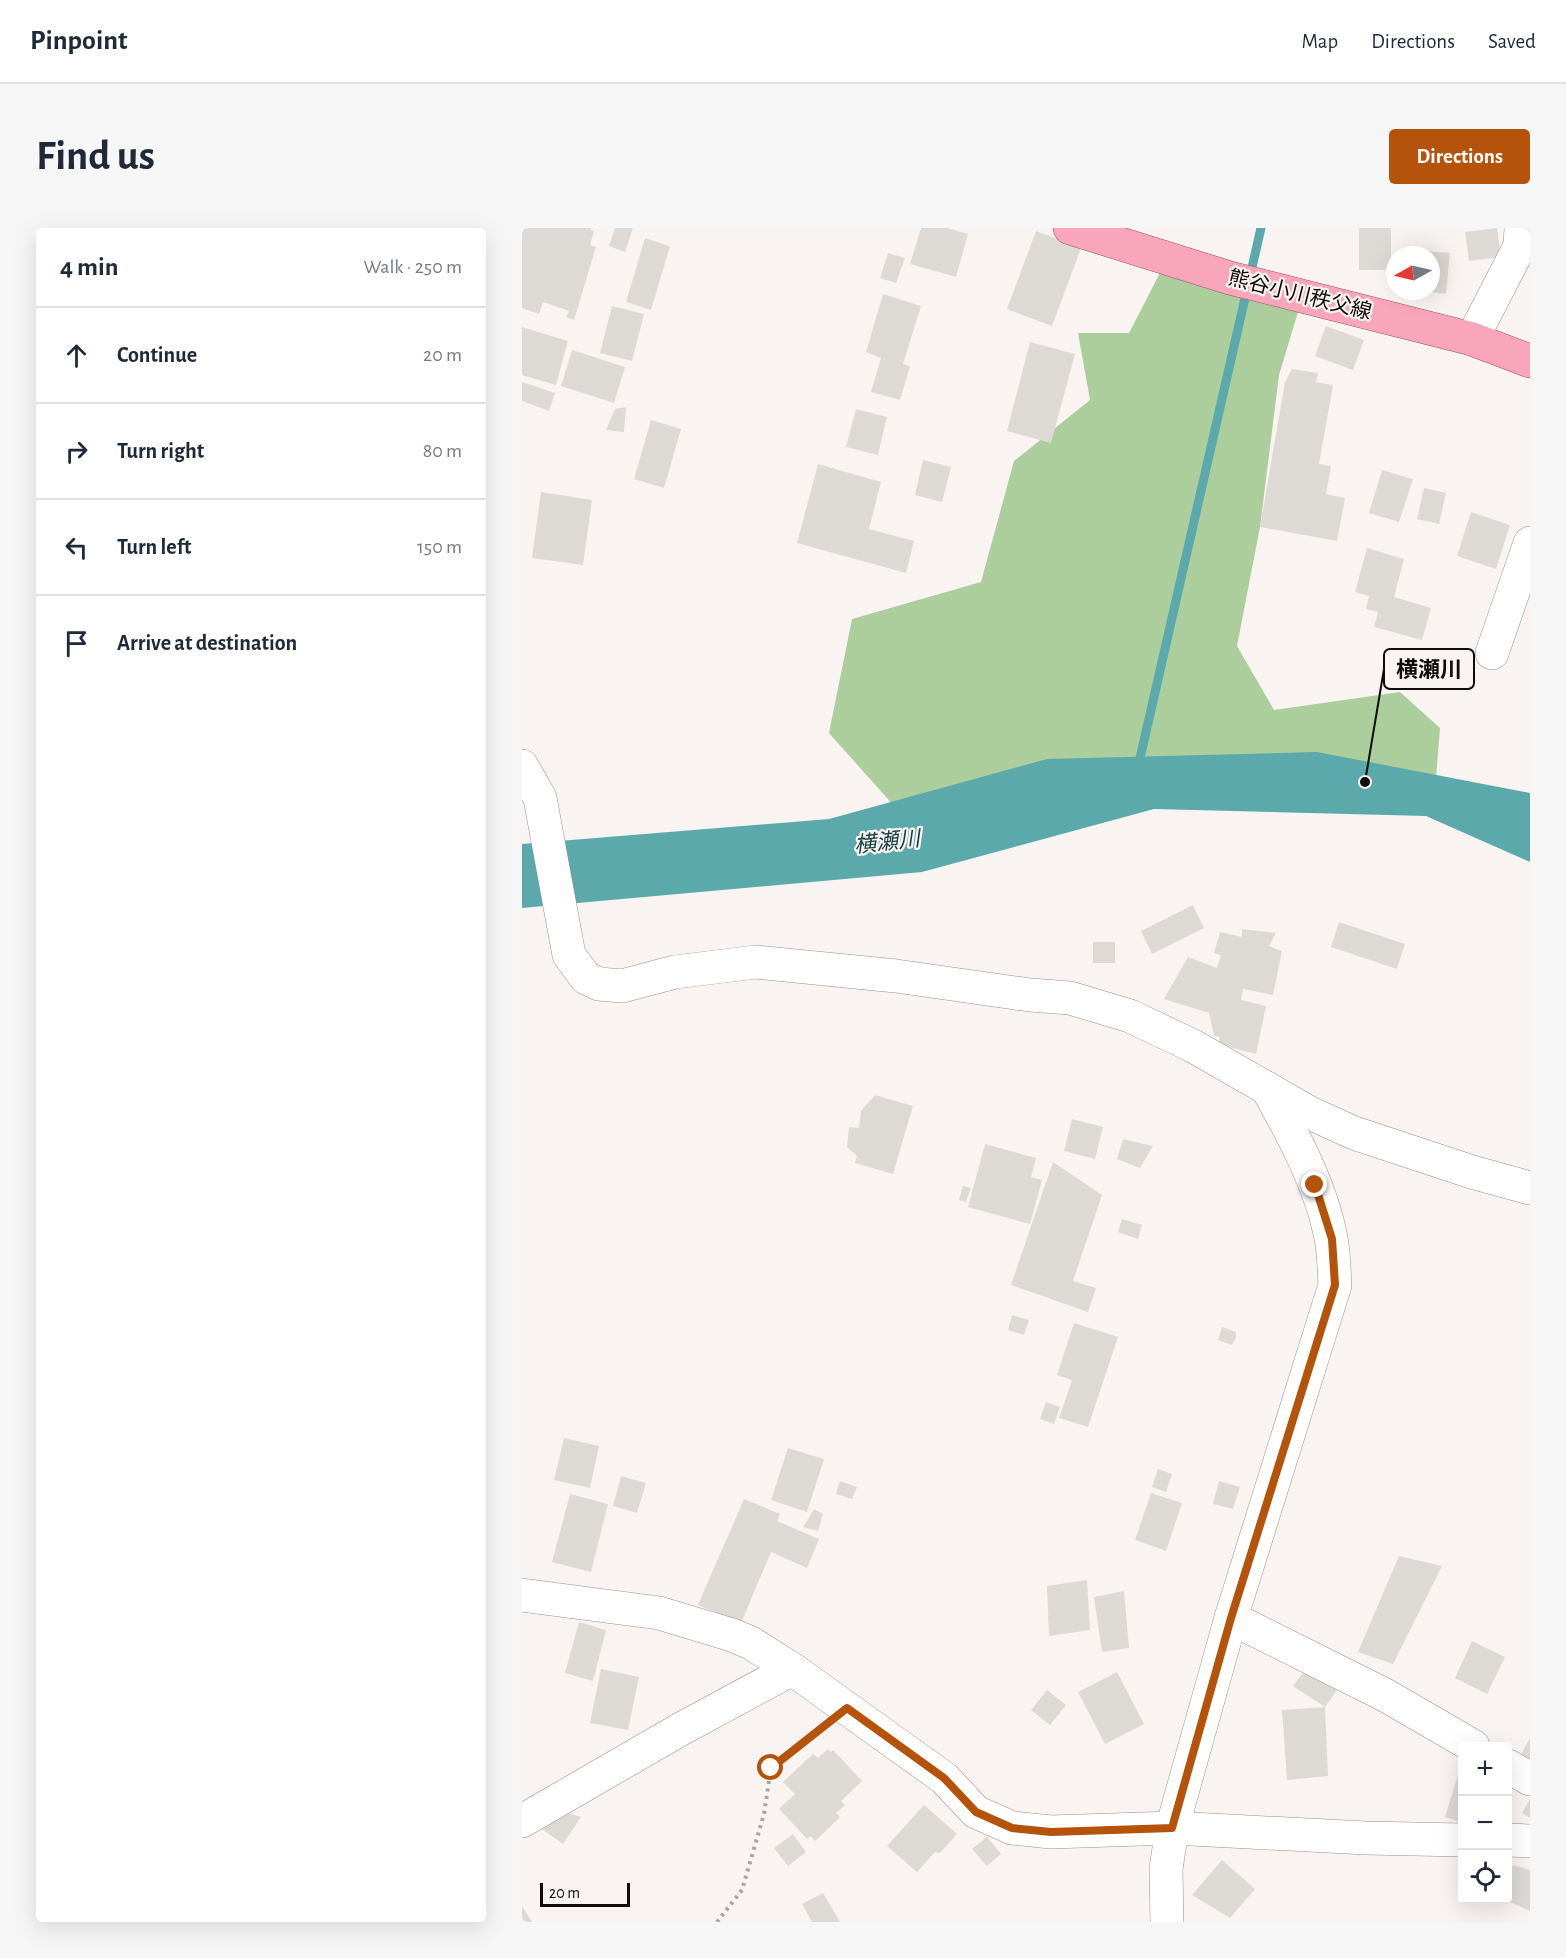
<!DOCTYPE html>
<meta charset="utf-8">
<style>
:root{--surface:#fff;--page:#f6f6f7;--text:#1f2937;--muted:#747a83;--line:#e0e1e3;--accent:#b45309}
body{margin:0;font-family:"Alegreya Sans","Noto Sans JP",sans-serif;background:var(--page);color:var(--text)}
.controls{position:absolute;right:18px;bottom:18px;display:grid;overflow:hidden;border-radius:6px;box-shadow:0 6px 24px #0002}
.controls button{width:54px;height:54px;display:grid;place-items:center;padding:0;border:0;border-bottom:2px solid var(--line);background:var(--surface);color:var(--text);font:30px sans-serif}
.compass{position:absolute;left:864px;top:18px;width:54px;height:54px;border-radius:50%;background:var(--surface);box-shadow:0 6px 24px #0002;rotate:262deg}
.scale{position:absolute;left:18px;bottom:15px;width:90px;box-sizing:border-box;padding-left:6px;border:3px solid #0e0c0c;border-top:0;font-size:16px;line-height:21px;white-space:nowrap;color:#0e0c0c;-webkit-text-stroke:4px #f9f4f2;paint-order:stroke}
.stop{position:absolute;width:18px;height:18px;margin:-14px;border:4px solid #b45309;border-radius:50%;background:#fff}
.stop.end{background:#b45309;border-color:#fff;box-shadow:0 2px 6px #0008}
.list{margin:0;padding:0;list-style:none}
h2{display:flex;justify-content:space-between;align-items:center;height:78px;margin:0;padding:0 24px;font-size:26px}
h2 small{font-size:20px;font-weight:400;color:var(--muted)}
.list li{display:grid;grid-template-columns:39px 1fr auto;gap:18px;align-items:center;box-sizing:border-box;height:96px;padding:0 24px;border-top:2px solid var(--line)}
.list b{display:block;font-size:22px;white-space:nowrap}
.list em{font-size:20px;font-style:normal;color:var(--muted)}
.icon{flex:none;width:33px;height:33px;fill:none;stroke:currentColor;stroke-width:2;stroke-linecap:round;stroke-linejoin:round}
.map{position:relative;flex:none;width:1008px;height:1694px;overflow:hidden;border-radius:6px}
header{display:flex;align-items:center;gap:36px;box-sizing:border-box;height:84px;padding:0 30px;background:var(--surface);border-bottom:2px solid var(--line)}
header strong{font-size:28px}
nav{display:flex;gap:33px;margin-inline-start:auto;font-size:21px}
.intro{display:flex;align-items:center;justify-content:space-between;box-sizing:border-box;height:144px;padding:0 36px}
h1{margin:0;font-size:42px}
.button{padding:15px 27px;border-radius:6px;background:var(--accent);color:#fff;font-size:21px;font-weight:700}
main{display:flex;gap:36px;padding:0 36px}
aside{flex:1;background:var(--surface);border-radius:6px;box-shadow:0 6px 24px #0002}
.map>svg:first-child{display:block}
.forest{fill:#accd9c}
.water{fill:#5ca9ac}
.lines{fill:none;stroke-linecap:round;stroke-linejoin:round}
.stream{stroke:#5ca9ac;stroke-width:9}
.building{fill:#dddad6}
.minor-casing{stroke:#979290;stroke-width:34}
.major-casing{stroke:#a44a61;stroke-width:34}
.path{stroke:#a8a4a2;stroke-width:4;stroke-dasharray:3 4.5;stroke-linecap:butt}
.minor{stroke:#fff;stroke-width:33}
.major{stroke:#f9a6bc;stroke-width:33}
.route{stroke:#b45309;stroke-width:8}
.labels{text-anchor:middle;dominant-baseline:central;stroke-width:4.5;stroke-linejoin:round;paint-order:stroke}
.street-label{font-size:21px;fill:#0e0c0c;stroke:#f9f4f2}
.water-label{font-size:22px;font-style:italic;fill:#1a4041;stroke:#f9f4f2}
.leader{fill:none;stroke:#0e0c0c;stroke-width:2}
.callout-dot{fill:#0e0c0c;stroke:#f9f4f2;stroke-width:2}
.callout{fill:#f9f4f2;stroke:#0e0c0c;stroke-width:2}
.callout-label{font-size:22px;text-anchor:middle;font-weight:bold;fill:#0e0c0c}
</style>
<header>
<strong>Pinpoint</strong>
<nav><a>Map</a><a>Directions</a><a>Saved</a></nav>
</header>
<div class="intro"><h1>Find us</h1><a class="button">Directions</a></div>
<main>
<aside>
<h2>4 min<small>Walk · 250 m</small></h2>
<ul class="list">
<li><svg class="icon" aria-label="ahead" viewBox="0 0 24 24"><path d="M12 20V5M6 11l6-6 6 6"/></svg><div><b>Continue</b></div><em>20 m</em></li>
<li><svg class="icon" aria-label="right" viewBox="0 0 24 24"><path d="M7 20v-9h11M14 6l5 5-5 5"/></svg><div><b>Turn right</b></div><em>80 m</em></li>
<li><svg class="icon" aria-label="left" viewBox="0 0 24 24"><path d="M17 20v-9H6M10 6l-5 5 5 5"/></svg><div><b>Turn left</b></div><em>150 m</em></li>
<li><svg class="icon" aria-label="arrive" viewBox="0 0 24 24"><path d="M6 21V4h12l-3 4 3 4H6"/></svg><div><b>Arrive at destination</b></div></li>
</ul>
</aside>
<div class="map">
<svg width="1008" height="1694" viewBox="0 0 1008 1694">
<rect width="100%" height="100%" fill="#f9f4f2"/>
<path class="forest" d="M 641,39 L 776,84 L 757,147 L 738,299 L 715,418 L 752,482 L 878,464 L 918,500 L 914,550 L 373,579 L 307,505 L 330,391 L 459,354 L 492,233 L 568,172 L 556,105 L 607,105 Z"/>
<path class="water" d="M 795,524 L 1008,565 L 1008,634 L 904,588 L 632,581 L 400,644 L 0,680 L 0,616 L 307,591 L 525,531 Z"/>
<g class="lines">
<path class="stream" d="M 616,539 L 739,0"/>
</g>
<g class="building">
<path d="M 0,0 L 69,0 L 68,2 L 72,3 L 68,17 L 74,19 L 52,92 L 44,89 L 47,83 L 21,74 L 17,86 L 0,80 Z"/>
<path d="M 93,0 L 111,0 L 103,24 L 87,18 Z"/>
<path d="M 399,0 L 425,0 L 446,6 L 434,49 L 388,36 Z"/>
<rect x="837" y="0" width="32" height="42"/>
<path d="M 975,0 L 979,29 L 947,33 L 943,4 Z"/>
<path d="M 514,3 L 559,20 L 530,98 L 485,81 Z"/>
<path d="M 123,10 L 148,18 L 129,82 L 104,74 Z"/>
<path d="M 904,23 L 928,25 L 924,66 L 909,64 L 909,27 L 903,27 Z"/>
<path d="M 366,25 L 383,30 L 374,55 L 358,50 Z"/>
<path d="M 361,66 L 399,78 L 381,136 L 388,138 L 378,172 L 349,164 L 359,130 L 344,124 Z"/>
<path d="M 90,78 L 122,86 L 110,133 L 78,125 Z"/>
<path d="M 804,98 L 842,112 L 831,142 L 793,128 Z"/>
<path d="M 0,99 L 46,113 L 34,157 L 0,147 Z"/>
<path d="M 508,114 L 553,126 L 529,215 L 485,203 Z"/>
<path d="M 50,122 L 103,139 L 92,175 L 39,158 Z"/>
<path d="M 770,141 L 796,145 L 794,154 L 811,157 L 797,236 L 809,238 L 804,266 L 823,270 L 815,313 L 738,299 L 763,154 Z"/>
<path d="M 0,154 L 33,165 L 27,183 L 0,173 Z"/>
<path d="M 104,179 L 102,204 L 84,202 L 93,181 Z"/>
<path d="M 334,181 L 365,189 L 356,227 L 324,219 Z"/>
<path d="M 129,192 L 159,201 L 142,260 L 112,251 Z"/>
<path d="M 401,232 L 429,239 L 420,274 L 393,267 Z"/>
<path d="M 296,236 L 359,254 L 347,301 L 392,313 L 384,345 L 275,315 Z"/>
<path d="M 860,242 L 891,251 L 877,294 L 847,285 Z"/>
<path d="M 902,260 L 924,265 L 917,296 L 895,291 Z"/>
<path d="M 19,264 L 70,272 L 61,337 L 10,330 Z"/>
<path d="M 949,284 L 988,297 L 974,341 L 935,328 Z"/>
<path d="M 845,320 L 882,331 L 872,369 L 909,380 L 900,412 L 852,399 L 856,384 L 844,381 L 847,368 L 833,364 Z"/>
<path d="M 671,677 L 682,700 L 630,726 L 619,703 Z"/>
<path d="M 817,694 L 883,716 L 875,741 L 809,719 Z"/>
<path d="M 720,701 L 754,705 L 747,718 L 760,723 L 751,767 L 721,761 L 719,772 L 744,778 L 734,826 L 696,816 L 698,809 L 692,808 L 687,785 L 642,771 L 666,729 L 695,740 L 699,727 L 692,725 L 698,704 L 720,709 Z"/>
<rect x="571" y="714" width="22" height="21"/>
<path d="M 353,867 L 391,878 L 371,946 L 333,935 L 335,928 L 325,919 L 327,899 L 337,900 L 339,883 Z"/>
<path d="M 550,891 L 581,899 L 573,931 L 542,923 Z"/>
<path d="M 601,911 L 631,918 L 618,940 L 595,931 Z"/>
<path d="M 463,916 L 514,930 L 509,949 L 520,952 L 508,996 L 446,979 Z"/>
<path d="M 531,934 L 580,967 L 551,1053 L 574,1060 L 566,1084 L 489,1057 Z"/>
<path d="M 441,958 L 449,960 L 444,974 L 437,972 Z"/>
<path d="M 600,991 L 620,997 L 616,1011 L 596,1004 Z"/>
<path d="M 490,1087 L 507,1092 L 502,1107 L 486,1102 Z"/>
<path d="M 552,1095 L 596,1109 L 566,1199 L 537,1190 L 550,1152 L 535,1147 Z"/>
<path d="M 700,1099 L 714,1104 L 714,1110 L 710,1117 L 696,1112 Z"/>
<path d="M 524,1174 L 538,1179 L 532,1196 L 518,1191 Z"/>
<path d="M 42,1210 L 77,1218 L 68,1260 L 32,1252 Z"/>
<path d="M 266,1220 L 302,1231 L 285,1284 L 249,1272 Z"/>
<path d="M 636,1241 L 650,1246 L 644,1264 L 630,1259 Z"/>
<path d="M 99,1248 L 124,1255 L 115,1285 L 91,1278 Z"/>
<path d="M 318,1253 L 335,1259 L 330,1271 L 314,1266 Z"/>
<path d="M 697,1253 L 718,1259 L 711,1281 L 691,1276 Z"/>
<path d="M 629,1265 L 660,1275 L 644,1323 L 613,1312 Z"/>
<path d="M 48,1266 L 86,1276 L 69,1344 L 30,1334 Z"/>
<path d="M 222,1271 L 258,1286 L 255,1293 L 297,1311 L 285,1340 L 249,1324 L 219,1395 L 176,1377 Z"/>
<path d="M 292,1281 L 301,1286 L 296,1303 L 281,1299 Z"/>
<path d="M 877,1328 L 920,1338 L 871,1436 L 836,1424 Z"/>
<path d="M 565,1352 L 568,1402 L 527,1408 L 525,1358 Z"/>
<path d="M 602,1363 L 607,1420 L 580,1424 L 572,1369 Z"/>
<path d="M 57,1394 L 84,1402 L 71,1453 L 43,1445 Z"/>
<path d="M 950,1413 L 983,1429 L 965,1466 L 933,1450 Z"/>
<path d="M 790,1433 L 822,1452 L 803,1479 L 771,1458 Z"/>
<path d="M 79,1441 L 117,1449 L 106,1502 L 68,1495 Z"/>
<path d="M 595,1444 L 622,1496 L 583,1516 L 556,1464 Z"/>
<path d="M 525,1462 L 544,1477 L 528,1497 L 509,1482 Z"/>
<path d="M 803,1479 L 806,1548 L 765,1552 L 760,1482 Z"/>
<path d="M 1008,1510 L 1008,1540 L 995,1534 Z"/>
<path d="M 306,1521 L 309,1524 L 311,1522 L 340,1553 L 319,1573 L 323,1577 L 314,1585 L 318,1589 L 293,1613 L 289,1608 L 285,1611 L 257,1581 L 273,1566 L 261,1554 L 291,1526 L 296,1530 Z"/>
<path d="M 940,1534 L 940,1595 L 923,1589 Z"/>
<path d="M 1008,1571 L 1008,1590 L 1000,1585 Z"/>
<path d="M 402,1577 L 435,1606 L 418,1625 L 413,1624 L 395,1644 L 365,1618 Z"/>
<path d="M 43,1584 L 59,1589 L 41,1616 L 17,1599 Z"/>
<path d="M 271,1606 L 284,1624 L 266,1638 L 252,1620 Z"/>
<path d="M 465,1609 L 479,1626 L 465,1638 L 450,1621 Z"/>
<path d="M 700,1632 L 733,1661 L 708,1690 L 670,1667 Z"/>
<path d="M 991,1637 L 1008,1642 L 1008,1683 L 986,1673 L 986,1648 Z"/>
<path d="M 301,1665 L 318,1694 L 290,1694 L 280,1676 Z"/>
<path d="M 0,1678 L 10,1694 L 0,1694 Z"/>
</g>
<g class="lines">
<defs>
<g id="minor">
<path d="M 950,111 L 998,18 L 999,0"/>
<path d="M 970,425 L 1008,315"/>
<path d="M 0,538 L 18,570 L 47,727 L 64,750 L 77,756 L 100,758 L 153,744 L 234,734 L 374,748 L 508,767 L 548,770 L 608,788 L 671,818 L 788,885 L 832,905 L 950,944 L 1008,960"/>
<path d="M 0,1367 L 137,1385 L 210,1407 L 229,1415 L 270,1441 L 422,1550 L 454,1584 L 490,1600 L 529,1604 L 650,1600 L 844,1610 L 940,1612"/>
<path d="M 709,1390 L 863,1467 L 951,1518"/>
<path d="M 986,1538 L 1008,1551"/>
<path d="M 0,1593 L 159,1501 L 270,1441"/>
<path d="M 986,1612 L 1008,1613"/>
<path d="M 645,1694 L 644,1641 L 650,1600 L 709,1390 L 813,1057 C 812,1042 812,1025 809,1010 C 799,957 771,907 745,860"/>
</g>
<path id="major" d="M 548,0 L 708,50 L 950,111 L 1008,133"/>
</defs>
<use href="#minor" class="minor-casing"/>
<use href="#major" class="major-casing"/>
<path class="path" d="M 195,1694 L 220,1662 L 242,1586 L 249,1540 L 298,1501"/>
<use href="#minor" class="minor"/>
<use href="#major" class="major"/>
</g>
<g class="lines">
<path class="route" d="M 249,1540 L 325,1480 L 422,1550 L 454,1584 L 490,1600 L 529,1604 L 650,1600 L 709,1390 L 813,1057 L 810,1011 L 793,957"/>
</g>
<g class="labels">
<g class="street-label">
<text transform="translate(778 67) rotate(14)">熊谷小川秩父線</text>
</g>
<g class="water-label">
<text transform="translate(365 614) rotate(-6)">横瀬川</text>
</g>
</g>
<path class="leader" d="M843 554L862 441"/>
<circle class="callout-dot" cx="843" cy="554" r="6"/>
<rect class="callout" x="862" y="421" width="90" height="40" rx="6"/>
<g class="callout-label">
<text x="907" y="449">横瀬川</text>
</g>
</svg>
<div class="controls">
<button>+</button>
<button>−</button>
<button><svg class="icon" aria-label="locate" viewBox="0 0 24 24"><circle cx="12" cy="12" r="6"/><path d="M12 2v4M12 18v4M2 12h4M18 12h4"/></svg></button>
</div>
<svg class="compass" viewBox="-18 -18 36 36"><path d="M0-13l5 13h-10z" fill="#e53935"/><path d="M0 13l5-13h-10z" fill="#747a83"/></svg>
<div class="scale">20 m</div>
<div class="stop" style="left:249px;top:1540px"></div>
<div class="stop end" style="left:793px;top:957px"></div>
</div>
</main>
